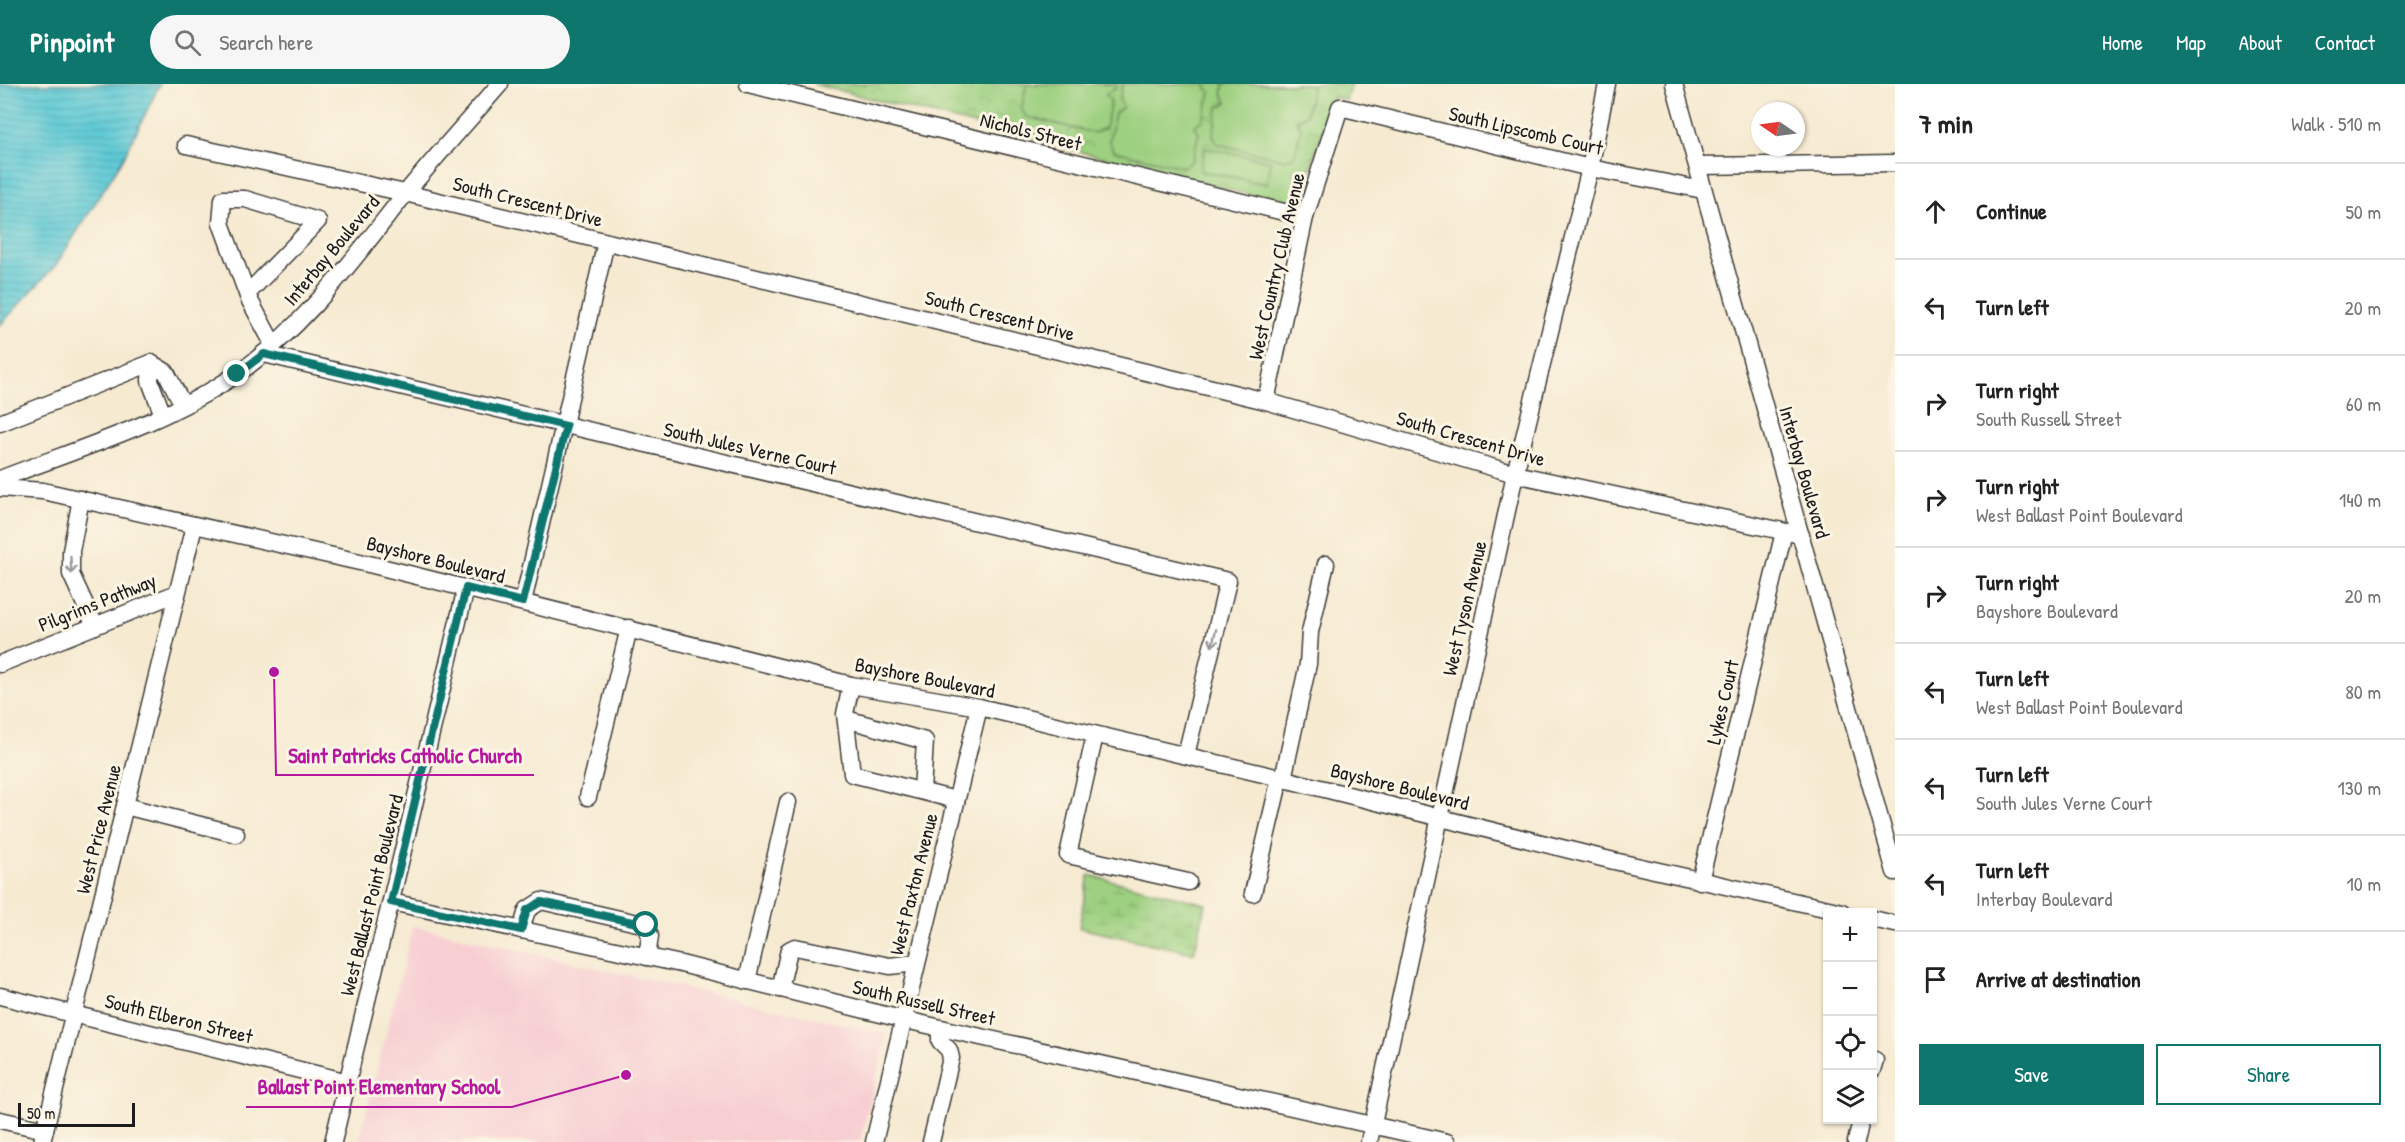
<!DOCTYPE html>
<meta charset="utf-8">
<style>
:root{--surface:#fff;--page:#f6f6f6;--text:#222;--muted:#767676;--line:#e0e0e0;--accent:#0f766e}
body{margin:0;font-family:"Patrick Hand",sans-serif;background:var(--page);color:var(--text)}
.controls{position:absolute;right:18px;bottom:18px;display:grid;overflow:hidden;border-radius:0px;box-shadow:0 2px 4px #0004}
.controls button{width:54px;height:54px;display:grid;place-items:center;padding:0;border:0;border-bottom:2px solid var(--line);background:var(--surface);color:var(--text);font:30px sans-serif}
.compass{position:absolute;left:1751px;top:18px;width:54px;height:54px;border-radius:50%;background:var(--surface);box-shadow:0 2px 4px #0004;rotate:283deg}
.scale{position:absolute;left:18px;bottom:15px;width:117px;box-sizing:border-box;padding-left:6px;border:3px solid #1c1c1c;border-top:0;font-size:16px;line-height:21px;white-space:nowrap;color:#1c1c1c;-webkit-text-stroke:4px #fcf5e5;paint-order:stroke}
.stop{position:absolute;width:18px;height:18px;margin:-14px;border:4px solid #0f766e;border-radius:50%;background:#fff}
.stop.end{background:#0f766e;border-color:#fff;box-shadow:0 2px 6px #0008}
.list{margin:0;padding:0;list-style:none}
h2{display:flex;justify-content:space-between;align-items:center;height:78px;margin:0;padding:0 24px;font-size:26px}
h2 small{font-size:20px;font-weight:400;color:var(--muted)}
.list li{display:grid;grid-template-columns:39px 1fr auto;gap:18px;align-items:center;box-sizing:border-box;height:96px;padding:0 24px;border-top:2px solid var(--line)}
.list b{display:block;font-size:22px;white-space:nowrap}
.list p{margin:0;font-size:20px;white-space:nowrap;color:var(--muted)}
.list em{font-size:20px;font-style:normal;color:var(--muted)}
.actions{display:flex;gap:12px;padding:18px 24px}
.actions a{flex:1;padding:14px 0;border:2px solid var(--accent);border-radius:0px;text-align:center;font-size:21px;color:var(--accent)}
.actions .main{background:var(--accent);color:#fff}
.icon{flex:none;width:33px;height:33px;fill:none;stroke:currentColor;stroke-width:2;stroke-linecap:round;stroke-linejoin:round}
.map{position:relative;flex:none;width:1895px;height:1058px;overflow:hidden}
header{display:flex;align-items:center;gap:36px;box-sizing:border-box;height:84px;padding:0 30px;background:var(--accent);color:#fff}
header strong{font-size:28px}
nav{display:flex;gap:33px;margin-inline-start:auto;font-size:21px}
.search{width:420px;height:54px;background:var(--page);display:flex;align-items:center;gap:15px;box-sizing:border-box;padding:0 21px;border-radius:33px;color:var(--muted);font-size:22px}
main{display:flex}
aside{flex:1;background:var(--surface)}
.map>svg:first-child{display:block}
.built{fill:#f7cfd3}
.wetland{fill:url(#wetland-marsh);stroke:#5c764e;stroke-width:1.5}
.park{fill:url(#park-crowns);stroke:#5c764e;stroke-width:1.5}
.pitch{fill:#9dd080;stroke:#5c764e;stroke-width:1.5}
.water{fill:url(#water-rules);stroke:#3c7278;stroke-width:1.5}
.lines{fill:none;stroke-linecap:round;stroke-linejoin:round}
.minor-casing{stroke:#3d3b37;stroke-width:19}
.minor{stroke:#fff;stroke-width:16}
.oneway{stroke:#999}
.route{stroke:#0f766e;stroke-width:8}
.labels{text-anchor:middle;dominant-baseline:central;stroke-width:6;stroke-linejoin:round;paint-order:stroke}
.street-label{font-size:20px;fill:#1c1c1c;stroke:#fcf5e5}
.leader{fill:none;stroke:#b5179e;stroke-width:2}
.callout-dot{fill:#b5179e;stroke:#fcf5e5;stroke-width:2}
.callout-label{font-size:21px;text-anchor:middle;font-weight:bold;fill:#b5179e;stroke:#fcf5e5;stroke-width:6;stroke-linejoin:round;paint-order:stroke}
</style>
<header>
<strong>Pinpoint</strong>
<div class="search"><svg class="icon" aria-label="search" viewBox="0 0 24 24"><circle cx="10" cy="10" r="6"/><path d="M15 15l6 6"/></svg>Search here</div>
<nav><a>Home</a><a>Map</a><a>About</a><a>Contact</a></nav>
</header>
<main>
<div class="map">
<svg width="1895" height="1058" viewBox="0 0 1895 1058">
<defs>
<pattern id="wetland-marsh" width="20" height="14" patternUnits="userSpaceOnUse" patternTransform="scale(1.5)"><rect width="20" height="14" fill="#9dd080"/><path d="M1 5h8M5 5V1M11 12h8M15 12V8" fill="none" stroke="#87b26e"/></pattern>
<pattern id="park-crowns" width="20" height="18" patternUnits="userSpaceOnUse" patternTransform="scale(1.5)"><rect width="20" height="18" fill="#9dd080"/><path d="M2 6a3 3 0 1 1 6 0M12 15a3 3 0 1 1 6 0" fill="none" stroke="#87b26e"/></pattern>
<pattern id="water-rules" width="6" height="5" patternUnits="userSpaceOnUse" patternTransform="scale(1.5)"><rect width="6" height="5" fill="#5dc9d5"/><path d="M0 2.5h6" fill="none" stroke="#50acb6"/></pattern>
</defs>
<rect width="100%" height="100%" fill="#fcf5e5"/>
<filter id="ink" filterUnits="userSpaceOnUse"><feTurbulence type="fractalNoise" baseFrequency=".0167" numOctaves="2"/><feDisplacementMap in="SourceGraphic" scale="12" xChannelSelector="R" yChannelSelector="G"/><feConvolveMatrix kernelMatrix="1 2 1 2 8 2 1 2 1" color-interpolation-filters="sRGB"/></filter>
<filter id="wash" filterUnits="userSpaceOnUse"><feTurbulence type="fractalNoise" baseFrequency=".008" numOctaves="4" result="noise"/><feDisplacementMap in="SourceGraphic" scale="24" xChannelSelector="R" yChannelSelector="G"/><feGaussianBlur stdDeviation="1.35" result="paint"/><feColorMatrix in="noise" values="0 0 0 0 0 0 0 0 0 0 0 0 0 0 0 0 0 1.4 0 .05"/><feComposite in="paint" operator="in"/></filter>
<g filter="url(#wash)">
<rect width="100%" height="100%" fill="#f6ead1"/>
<path class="built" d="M 413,842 L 887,950 L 860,1058 L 359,1058 Z"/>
<path class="wetland" d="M 1089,791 L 1206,820 L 1194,869 L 1079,844 Z"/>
<path class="park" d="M 813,0 L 1351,0 L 1346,16 L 1333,13 L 1298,123 Z"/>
<g class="pitch">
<path d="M 1027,0 L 1116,0 L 1115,4 L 1106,10 L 1111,18 L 1105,44 L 1094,49 L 1027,33 L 1021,25 Z"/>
<path d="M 1123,0 L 1205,0 L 1210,9 L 1203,36 L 1194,42 L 1199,49 L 1192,77 L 1183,83 L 1114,67 L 1109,58 L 1115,29 L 1123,23 L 1119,16 Z"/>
<path d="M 1224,0 L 1310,0 L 1312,4 L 1306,31 L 1296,36 L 1301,44 L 1295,71 L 1286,76 L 1217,60 L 1213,51 L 1218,24 L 1227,18 L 1222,10 Z"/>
<path d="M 1205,64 L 1271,77 L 1267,100 L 1200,87 Z"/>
</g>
<path class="water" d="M 0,0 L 160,0 L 122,77 L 56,181 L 0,241 Z"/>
</g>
<g filter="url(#ink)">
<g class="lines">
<defs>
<g id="minor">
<path d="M 748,0 L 1305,133"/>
<path d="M 1674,0 L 1895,788"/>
<path d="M 186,61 L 405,109 L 1266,317 L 1515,390 L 1801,451"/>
<path d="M 1698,82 L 1895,79"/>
<path d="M 247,210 L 318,137 L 245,115 L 223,115 L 221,139 L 249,215 L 273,260"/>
<path d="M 264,270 L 1228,497 L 1186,671"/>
<path d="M 1266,317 L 1305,133 L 1340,23 L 1590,84 L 1703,106"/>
<path d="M 163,331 L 150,297 L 151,279 L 166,288 L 183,321"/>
<path d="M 0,339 L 151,279"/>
<path d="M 0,395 C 80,364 166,339 237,290 C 306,242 353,175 405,110 C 435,73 468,37 500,0"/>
<path d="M 0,404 L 43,407 L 373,481 L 851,601 L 979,623 L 1280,694 L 1614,777 L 1842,828"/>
<path d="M 81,415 L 71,467 L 71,490 L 95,542"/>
<path d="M 523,518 L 606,158"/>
<path d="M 0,580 L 177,509"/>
<path d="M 851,601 L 845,630 L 852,690 L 956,716"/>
<path d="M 846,635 L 925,657 L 922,707"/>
<path d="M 1095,651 L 1068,771 L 1188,798"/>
<path d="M 1283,695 L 1308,580 L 1310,548 L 1326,480"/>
<path d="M 588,713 L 629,544"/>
<path d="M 125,722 L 236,750"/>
<path d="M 1700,797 L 1784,448"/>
<path d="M 1253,809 L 1280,694"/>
<path d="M 391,818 L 681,880 L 901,935 L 1447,1058"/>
<path d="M 1872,835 L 1895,840"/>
<path d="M 521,846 L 527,826 L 541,817 L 646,841 L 650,852 L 647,873"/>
<path d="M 747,897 L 788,718"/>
<path d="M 780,905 L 789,866 L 795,863 L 890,882 L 916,879"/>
<path d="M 0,912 L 348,998"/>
<path d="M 1872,986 L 1875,976"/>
<path d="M 0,1036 L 45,1046"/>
<path d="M 42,1058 L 194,442"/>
<path d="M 333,1058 L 466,504"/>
<path d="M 874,1058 L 979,623"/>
<path d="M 931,1058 L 951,974 L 949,966 L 940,957 L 940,944"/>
<path d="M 1369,1058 L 1515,390 L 1590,84 L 1607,0"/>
<path d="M 1856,1058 L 1861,1036"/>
</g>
</defs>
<use href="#minor" class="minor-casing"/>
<use href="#minor" class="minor"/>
</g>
<defs><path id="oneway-shaft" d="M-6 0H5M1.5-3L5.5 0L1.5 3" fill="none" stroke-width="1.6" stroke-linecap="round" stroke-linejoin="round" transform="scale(1.5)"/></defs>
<g class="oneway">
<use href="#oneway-shaft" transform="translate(71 481) rotate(86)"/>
<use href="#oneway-shaft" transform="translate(1214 554) rotate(104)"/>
</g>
</g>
<g class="lines" filter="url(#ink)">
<path class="route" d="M 237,290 L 264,270 L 566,342 L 523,518 L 466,504 L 391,818 L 521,846 L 527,826 L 541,818 L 646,841"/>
</g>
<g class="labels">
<g class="street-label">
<text transform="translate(1526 46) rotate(13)">South Lipscomb Court</text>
<text transform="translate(1031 47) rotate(14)">Nichols Street</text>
<text transform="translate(528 117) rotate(14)">South Crescent Drive</text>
<text transform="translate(331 166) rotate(-50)">Interbay Boulevard</text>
<text transform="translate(1276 182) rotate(-77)">West Country Club Avenue</text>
<text transform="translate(1000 231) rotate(14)">South Crescent Drive</text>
<text transform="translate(1471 354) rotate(16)">South Crescent Drive</text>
<text transform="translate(750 364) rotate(13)">South Jules Verne Court</text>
<text transform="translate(1805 388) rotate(74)">Interbay Boulevard</text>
<text transform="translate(436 475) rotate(14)">Bayshore Boulevard</text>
<text transform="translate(97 518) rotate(-22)">Pilgrims Pathway</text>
<text transform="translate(1464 524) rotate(-77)">West Tyson Avenue</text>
<text transform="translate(925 593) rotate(11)">Bayshore Boulevard</text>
<text transform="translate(1722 618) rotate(-77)">Lykes Court</text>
<text transform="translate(1400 702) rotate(14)">Bayshore Boulevard</text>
<text transform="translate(98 745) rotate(-76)">West Price Avenue</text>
<text transform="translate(913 800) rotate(-76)">West Paxton Avenue</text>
<text transform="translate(371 811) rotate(-76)">West Ballast Point Boulevard</text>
<text transform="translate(924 918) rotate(13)">South Russell Street</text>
<text transform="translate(179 934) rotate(14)">South Elberon Street</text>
</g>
</g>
<path class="leader" d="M274 588L276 691H534M626 991L512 1023H246"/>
<g class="callout-dot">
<circle cx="274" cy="588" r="6"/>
<circle cx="626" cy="991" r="6"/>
</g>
<g class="callout-label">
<text x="405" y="679">Saint Patricks Catholic Church</text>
<text x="379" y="1010">Ballast Point Elementary School</text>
</g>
</svg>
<div class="controls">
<button>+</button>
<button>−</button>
<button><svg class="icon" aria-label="locate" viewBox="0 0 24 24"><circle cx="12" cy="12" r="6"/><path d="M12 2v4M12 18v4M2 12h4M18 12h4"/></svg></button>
<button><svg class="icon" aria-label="layers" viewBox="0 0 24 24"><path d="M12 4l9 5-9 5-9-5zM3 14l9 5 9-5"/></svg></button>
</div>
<svg class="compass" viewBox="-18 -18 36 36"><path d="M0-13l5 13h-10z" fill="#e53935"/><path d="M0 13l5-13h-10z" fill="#767676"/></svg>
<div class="scale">50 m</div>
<div class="stop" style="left:646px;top:841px"></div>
<div class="stop end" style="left:237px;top:290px"></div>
</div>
<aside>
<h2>7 min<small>Walk · 510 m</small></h2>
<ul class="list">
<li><svg class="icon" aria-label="ahead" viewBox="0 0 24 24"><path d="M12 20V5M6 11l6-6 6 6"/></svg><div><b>Continue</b></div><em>50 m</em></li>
<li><svg class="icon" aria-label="left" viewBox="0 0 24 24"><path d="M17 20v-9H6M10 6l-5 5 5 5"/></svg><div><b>Turn left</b></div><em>20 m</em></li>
<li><svg class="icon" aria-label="right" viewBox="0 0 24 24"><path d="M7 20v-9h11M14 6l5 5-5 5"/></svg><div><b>Turn right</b><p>South Russell Street</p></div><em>60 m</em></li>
<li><svg class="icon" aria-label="right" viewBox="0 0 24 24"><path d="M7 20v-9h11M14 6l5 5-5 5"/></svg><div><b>Turn right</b><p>West Ballast Point Boulevard</p></div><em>140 m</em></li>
<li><svg class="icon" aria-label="right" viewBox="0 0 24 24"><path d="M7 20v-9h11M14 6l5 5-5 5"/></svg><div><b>Turn right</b><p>Bayshore Boulevard</p></div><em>20 m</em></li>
<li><svg class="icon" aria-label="left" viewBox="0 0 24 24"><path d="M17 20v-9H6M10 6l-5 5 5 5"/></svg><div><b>Turn left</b><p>West Ballast Point Boulevard</p></div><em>80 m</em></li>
<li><svg class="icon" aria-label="left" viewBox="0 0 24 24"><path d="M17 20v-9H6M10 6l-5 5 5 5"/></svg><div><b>Turn left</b><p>South Jules Verne Court</p></div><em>130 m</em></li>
<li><svg class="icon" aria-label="left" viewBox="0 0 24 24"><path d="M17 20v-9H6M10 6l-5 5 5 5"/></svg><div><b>Turn left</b><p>Interbay Boulevard</p></div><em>10 m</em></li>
<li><svg class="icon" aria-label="arrive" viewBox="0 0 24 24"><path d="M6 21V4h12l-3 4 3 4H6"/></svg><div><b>Arrive at destination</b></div></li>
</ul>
<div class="actions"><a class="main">Save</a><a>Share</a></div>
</aside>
</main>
